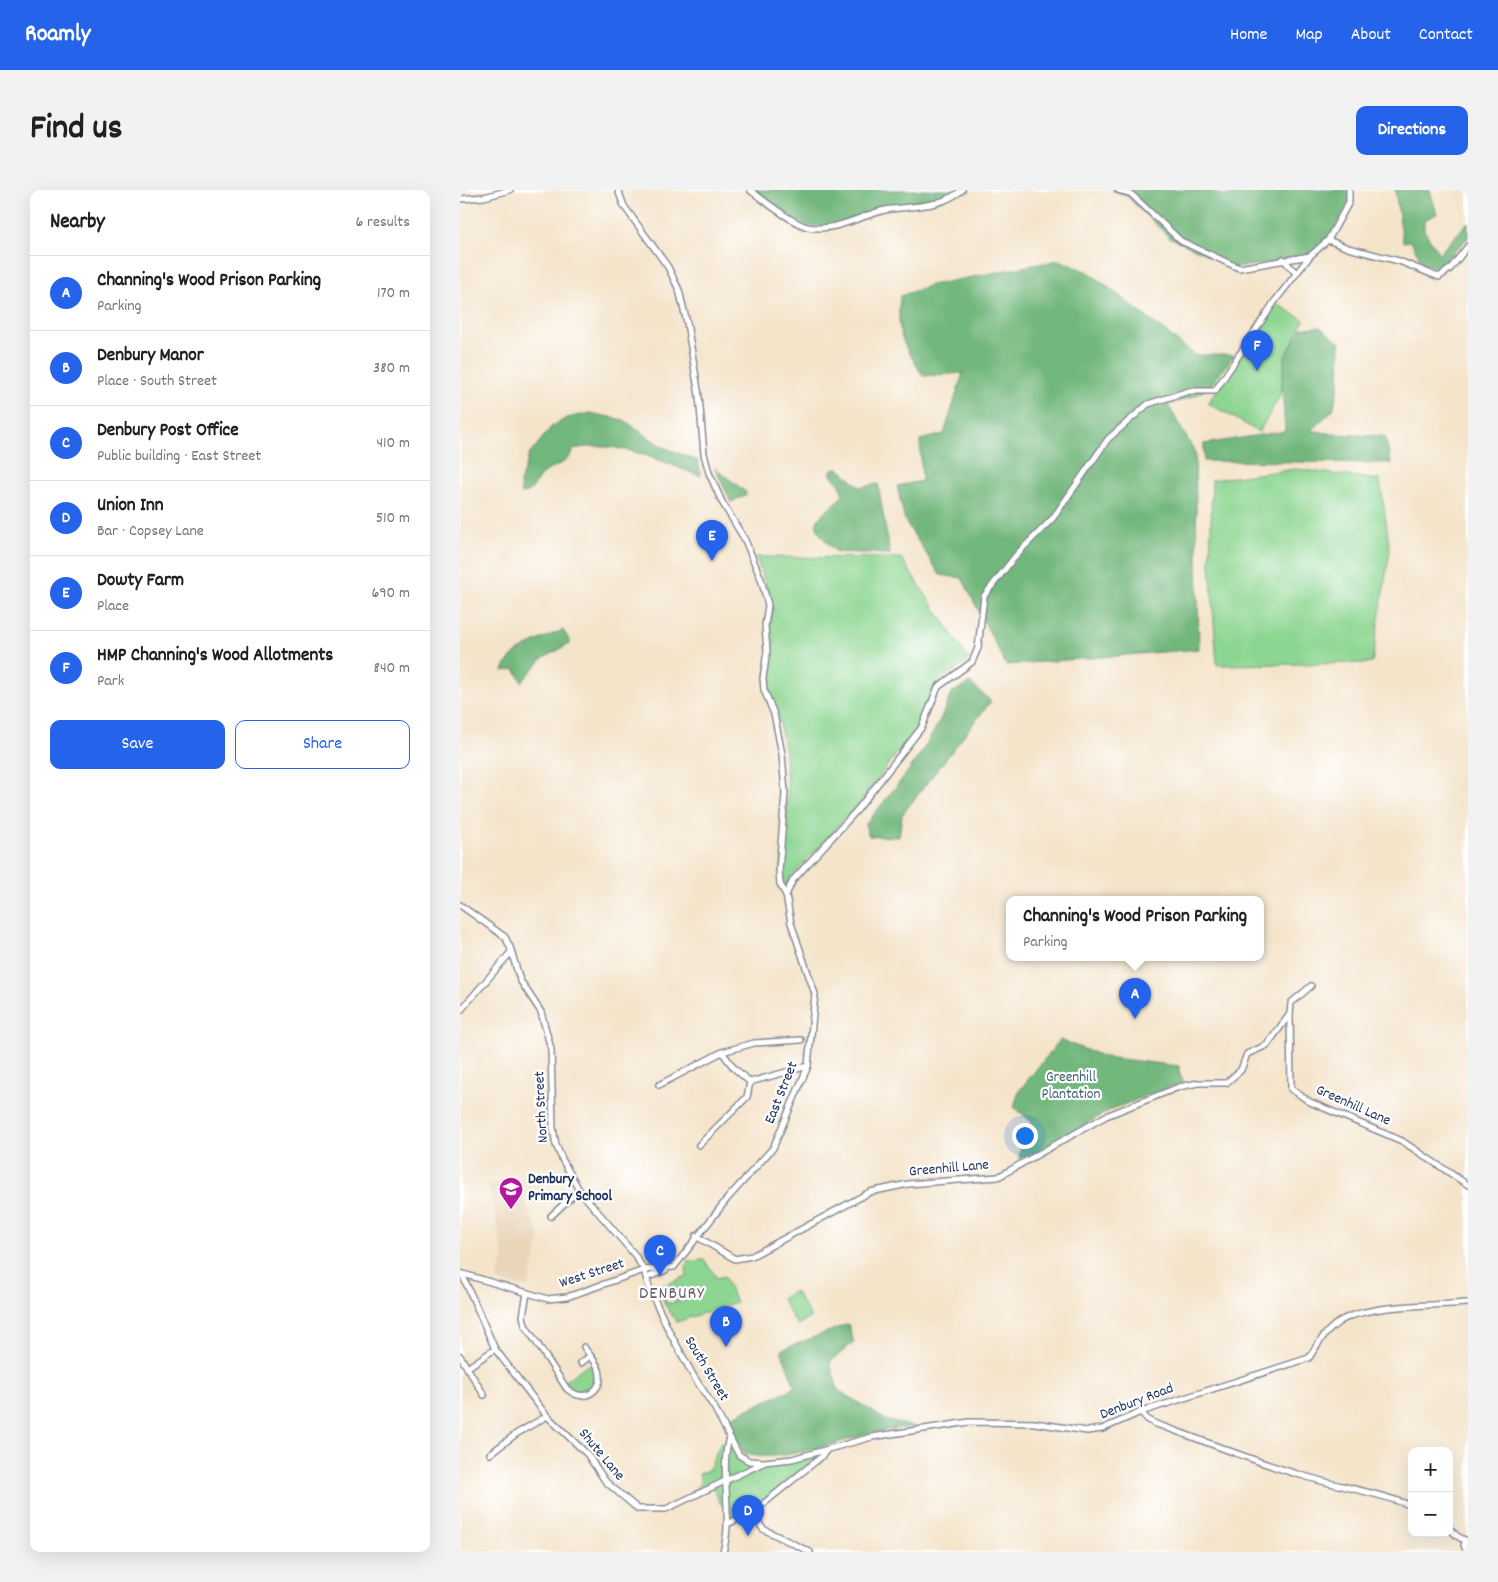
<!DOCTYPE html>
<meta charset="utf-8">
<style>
:root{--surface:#fff;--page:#f2f2f2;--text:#202124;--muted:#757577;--line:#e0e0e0;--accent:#2563eb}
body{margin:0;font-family:Dekko,sans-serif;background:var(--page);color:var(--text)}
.controls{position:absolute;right:15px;bottom:15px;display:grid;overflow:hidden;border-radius:10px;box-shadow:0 5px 20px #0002}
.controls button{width:45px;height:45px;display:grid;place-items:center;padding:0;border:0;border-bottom:1px solid var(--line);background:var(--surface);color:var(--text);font:25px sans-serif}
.you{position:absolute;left:564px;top:945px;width:18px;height:18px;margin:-12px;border:4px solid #fff;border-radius:50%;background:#1a73e8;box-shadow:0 0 0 8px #1a73e833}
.badge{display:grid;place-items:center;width:32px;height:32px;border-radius:50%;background:var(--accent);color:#fff;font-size:16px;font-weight:700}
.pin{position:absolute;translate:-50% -41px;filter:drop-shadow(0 1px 2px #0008)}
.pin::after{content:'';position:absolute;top:26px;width:18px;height:15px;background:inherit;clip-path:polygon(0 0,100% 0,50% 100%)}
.popup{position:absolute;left:546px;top:706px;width:258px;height:65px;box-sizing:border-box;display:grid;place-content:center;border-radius:10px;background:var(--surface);filter:drop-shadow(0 1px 4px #0005);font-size:16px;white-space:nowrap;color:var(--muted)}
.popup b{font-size:19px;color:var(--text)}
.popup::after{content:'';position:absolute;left:50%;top:100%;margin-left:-10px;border:10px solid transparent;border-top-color:var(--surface)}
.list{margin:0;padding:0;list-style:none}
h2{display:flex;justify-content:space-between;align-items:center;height:65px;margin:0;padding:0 20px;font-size:21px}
h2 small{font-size:16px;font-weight:400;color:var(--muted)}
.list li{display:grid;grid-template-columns:32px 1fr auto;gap:15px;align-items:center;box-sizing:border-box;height:75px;padding:0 20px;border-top:1px solid var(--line)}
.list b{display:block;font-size:19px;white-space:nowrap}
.list p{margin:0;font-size:16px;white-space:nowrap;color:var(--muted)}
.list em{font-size:16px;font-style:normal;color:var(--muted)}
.actions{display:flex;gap:10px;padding:15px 20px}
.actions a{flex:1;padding:11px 0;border:1px solid var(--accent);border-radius:10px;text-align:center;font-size:18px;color:var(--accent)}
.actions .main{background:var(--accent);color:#fff}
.map{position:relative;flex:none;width:1008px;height:1362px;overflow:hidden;border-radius:10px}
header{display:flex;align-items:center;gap:30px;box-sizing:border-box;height:70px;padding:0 25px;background:var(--accent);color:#fff}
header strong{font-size:24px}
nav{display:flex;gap:28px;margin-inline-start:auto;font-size:18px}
.intro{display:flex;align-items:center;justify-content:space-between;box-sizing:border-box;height:120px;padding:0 30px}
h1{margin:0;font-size:35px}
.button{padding:12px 22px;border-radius:10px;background:var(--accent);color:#fff;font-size:18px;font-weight:700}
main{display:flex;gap:30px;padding:0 30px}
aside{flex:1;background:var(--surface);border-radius:10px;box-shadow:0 5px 20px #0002}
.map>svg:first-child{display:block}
.built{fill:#e9d4b9}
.green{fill:#8dd691;stroke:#548278;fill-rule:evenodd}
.forest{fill:#72b77b;stroke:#46736c}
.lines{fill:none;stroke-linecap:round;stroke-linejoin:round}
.street-casing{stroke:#888a94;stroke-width:8}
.street{stroke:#fff;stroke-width:5}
.labels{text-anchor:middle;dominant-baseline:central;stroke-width:4.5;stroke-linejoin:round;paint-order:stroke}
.park-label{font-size:15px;fill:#3d616d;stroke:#fff}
.street-label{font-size:15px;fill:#1b2f5e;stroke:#fff}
.poi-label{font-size:15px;font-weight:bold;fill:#1b2f5e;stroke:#fff;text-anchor:start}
.quarter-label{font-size:18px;letter-spacing:1px;fill:#685a6c;stroke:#fff}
</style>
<header>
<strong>Roamly</strong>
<nav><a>Home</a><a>Map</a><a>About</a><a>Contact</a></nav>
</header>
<div class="intro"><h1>Find us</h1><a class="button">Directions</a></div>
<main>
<aside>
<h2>Nearby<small>6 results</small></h2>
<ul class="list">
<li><span class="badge">A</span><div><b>Channing's Wood Prison Parking</b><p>Parking</p></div><em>170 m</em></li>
<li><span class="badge">B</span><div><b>Denbury Manor</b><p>Place · South Street</p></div><em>380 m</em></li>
<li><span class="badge">C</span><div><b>Denbury Post Office</b><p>Public building · East Street</p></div><em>410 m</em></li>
<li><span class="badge">D</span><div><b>Union Inn</b><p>Bar · Copsey Lane</p></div><em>510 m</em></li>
<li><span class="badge">E</span><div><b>Dowty Farm</b><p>Place</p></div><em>690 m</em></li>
<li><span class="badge">F</span><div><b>HMP Channing's Wood Allotments</b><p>Park</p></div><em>840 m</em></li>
</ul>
<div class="actions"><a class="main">Save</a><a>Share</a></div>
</aside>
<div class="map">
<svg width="1008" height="1362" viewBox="0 0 1008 1362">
<rect width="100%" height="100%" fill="#fff"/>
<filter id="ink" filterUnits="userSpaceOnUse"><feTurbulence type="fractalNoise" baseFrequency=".02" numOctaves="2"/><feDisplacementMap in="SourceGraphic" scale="10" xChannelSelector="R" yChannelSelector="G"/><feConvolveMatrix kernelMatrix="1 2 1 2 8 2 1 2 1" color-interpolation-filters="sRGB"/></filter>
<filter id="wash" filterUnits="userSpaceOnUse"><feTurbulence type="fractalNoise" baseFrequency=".0096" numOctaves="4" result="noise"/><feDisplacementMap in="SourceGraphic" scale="20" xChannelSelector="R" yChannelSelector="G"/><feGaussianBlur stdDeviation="1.12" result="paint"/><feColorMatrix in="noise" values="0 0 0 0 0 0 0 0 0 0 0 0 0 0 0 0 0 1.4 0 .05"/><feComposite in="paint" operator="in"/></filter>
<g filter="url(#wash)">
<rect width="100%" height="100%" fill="#f4e4ca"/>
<path class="built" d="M 55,990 L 80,1046 L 68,1098 L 37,1091 L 43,1069 L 42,1059 L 28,994 Z"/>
<g class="green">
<path d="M 817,114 L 844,130 L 825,167 L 820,206 L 799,242 L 748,213 Z"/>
<path d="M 836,279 L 920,290 L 930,360 L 912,473 L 757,475 L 750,375 L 752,290 Z"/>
<path d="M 296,367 L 441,368 L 510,471 C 497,479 477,489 470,503 C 465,513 464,525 458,536 L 395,618 L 331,687 L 326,699 L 321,681 L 328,603 L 325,565 L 318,523 L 307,499 L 306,488 L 310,469 L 310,440 L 313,416 Z"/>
<path d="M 244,1070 L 257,1088 L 264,1086 L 276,1112 L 217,1132 L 205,1115 L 200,1097 L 227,1086 L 226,1077 L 227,1071 ZM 223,1097 L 224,1101 L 232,1099 L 234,1104 L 224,1106 L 225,1111 L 220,1113 L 219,1109 L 215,1110 L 215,1113 L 206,1113 L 205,1105 L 218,1102 L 217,1099 Z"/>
<path d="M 335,1101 L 351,1127 L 337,1135 L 322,1109 Z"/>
<path d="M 125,1176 L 131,1176 L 137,1183 L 137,1190 L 129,1202 C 117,1205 111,1201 105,1191 Z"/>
<path d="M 261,1253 L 271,1258 L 278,1270 C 307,1280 328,1272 357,1266 L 357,1268 L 293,1319 L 274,1327 L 260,1313 L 252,1294 L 237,1302 L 236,1299 L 241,1290 L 239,1284 L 248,1281 Z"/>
</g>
<g class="forest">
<path d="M 292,0 L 502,0 L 482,10 L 424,18 L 399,29 L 371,36 L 347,36 Z"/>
<path d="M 652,0 L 749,0 C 763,7 773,7 786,0 L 889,0 L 889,12 L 868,50 L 850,66 L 776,78 L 709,47 L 667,6 Z"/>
<path d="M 935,0 L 970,0 L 977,24 L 964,30 L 964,40 L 979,64 L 1008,32 L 1008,48 L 979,77 L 963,74 L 951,51 L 943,52 Z"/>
<path d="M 599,70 L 630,83 L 735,165 L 774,165 C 749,200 749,202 708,215 L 735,262 L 739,459 L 546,475 L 502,388 L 480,385 L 445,331 L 437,296 L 462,291 L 460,250 L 484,244 L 503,183 L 463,186 C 443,153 436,147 440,106 L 471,95 Z"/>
<path d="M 860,137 L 880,153 L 879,195 L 873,220 L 851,240 L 873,244 L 925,246 L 931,273 L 744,271 L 744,254 L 825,241 L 822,195 L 825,167 L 842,138 Z"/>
<path d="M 130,223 L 164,230 L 201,256 L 238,271 L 241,286 C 198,271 160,249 114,259 C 107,275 96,274 84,283 C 74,291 75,302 61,304 L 60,293 L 69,265 L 92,236 L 107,228 Z"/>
<path d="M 255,278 L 286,302 L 286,305 L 271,312 Z"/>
<path d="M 378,278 L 400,297 L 418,294 L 430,364 L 376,362 C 343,328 357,333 383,305 L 380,295 L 370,284 L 372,279 Z"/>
<path d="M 103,440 L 111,453 L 82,469 L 62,492 L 55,479 L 43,481 C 50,458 83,449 103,440 Z"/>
<path d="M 510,493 L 531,511 L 442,625 L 439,647 L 409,646 L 405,635 C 438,594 474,554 491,503 Z"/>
<path d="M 600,850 L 645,867 L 719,876 L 719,883 L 724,892 L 652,919 L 571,965 L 559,969 L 561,954 L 573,940 L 572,932 L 554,917 L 559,901 Z"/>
<path d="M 388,1134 L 394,1152 L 370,1172 L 378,1200 L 426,1230 L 455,1237 C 443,1238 430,1239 417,1242 C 382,1250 320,1274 285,1264 L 265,1230 L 335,1197 L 321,1160 Z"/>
</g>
</g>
<g filter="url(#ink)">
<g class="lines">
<defs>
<g id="street">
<path d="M 290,0 C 303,10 333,34 348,37 C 376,42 399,26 425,20 C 452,15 479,19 502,0"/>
<path d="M 658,0 L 670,3 L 721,51 L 779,78 L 850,66"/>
<path d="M 0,9 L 24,7 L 50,0"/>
<path d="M 868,50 L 888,58 L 939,71 L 979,87 L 990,79 L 1008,56"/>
<path d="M 823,69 L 836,83"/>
<path d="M 326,705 L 333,690 L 398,619 L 462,537 L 478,497 L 512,472 L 518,458 L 524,406 L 557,364 L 593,328 L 648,249 L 688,214 L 729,201 L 755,201 L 815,111 L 850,66 L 868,50 L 889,12 L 889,0"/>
<path d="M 0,715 L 45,747 L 50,757 L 60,790 L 81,822 L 91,859 L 93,938 L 96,955 L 102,969 L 119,1000 L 174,1064 L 184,1080 L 190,1100 L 209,1141 L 234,1187 L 254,1217 L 279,1265 L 289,1271 L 304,1272 L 332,1269 L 412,1247 L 509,1232 L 575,1233 L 627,1241 L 642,1239 L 681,1222 L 849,1168 C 858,1153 867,1139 882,1130 C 912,1114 973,1116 1008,1113"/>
<path d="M 0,821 L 51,762"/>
<path d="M 830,824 L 831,899 L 850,912 L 942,951 L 1008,995"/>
<path d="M 262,862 L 274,878 L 290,892"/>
<path d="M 199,895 L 262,862 L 294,853 L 341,850"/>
<path d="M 239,955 L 287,907 L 290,892 L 348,876"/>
<path d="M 91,1026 L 119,1000"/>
<path d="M 236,1046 L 275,1069 L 292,1066 L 410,1002 L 448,994 L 538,987 L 646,926 L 719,897 L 738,893 L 766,893 L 781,880 L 787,864 L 807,855 L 830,824 L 831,813 L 851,796"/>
<path d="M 0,1083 L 88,1109 L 107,1107 L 184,1080 L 214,1077 L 267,1009 L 313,958 L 348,876 L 355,804 L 331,733 L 326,705 L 320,694 L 319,681 L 325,603 L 322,564 L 314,524 L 304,500 L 303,488 L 307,461 L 305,436 L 308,415 L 301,389 L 285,350 L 262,312 L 249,283 L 244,264 L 239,206 L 227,133 L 219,100 L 208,77 L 164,16 L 158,0"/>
<path d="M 2,1084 L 35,1159 L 87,1226 L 127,1264 L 146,1292 L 178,1319 L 206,1319 L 303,1273"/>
<path d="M 186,1088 L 206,1080"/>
<path d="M 67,1103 L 63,1126 L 65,1135 L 107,1199 C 110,1201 114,1204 118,1205 C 130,1208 142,1197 140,1184 C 139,1174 129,1165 124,1157"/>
<path d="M 0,1166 L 24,1205"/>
<path d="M 121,1173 L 130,1166"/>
<path d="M 7,1178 L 35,1159"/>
<path d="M 681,1222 L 687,1229 L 696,1234 C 746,1251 794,1272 844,1286 C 880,1297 917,1302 952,1316"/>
<path d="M 30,1264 L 56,1244 L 87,1226"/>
<path d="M 292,1323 L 303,1339 L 350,1362"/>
<path d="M 267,1334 L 292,1323 L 361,1267 L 366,1261"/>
<path d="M 989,1338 L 997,1346 L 1008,1352"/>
<path d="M 1005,1350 L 1004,1355 L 1007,1362"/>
<path d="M 263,1362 C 274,1325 259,1284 269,1247"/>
</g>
</defs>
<use href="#street" class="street-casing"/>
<use href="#street" class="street"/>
</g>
</g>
<defs>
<symbol id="school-pin" viewBox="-11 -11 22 30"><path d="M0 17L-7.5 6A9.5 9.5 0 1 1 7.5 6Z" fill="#b5179e" stroke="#fff"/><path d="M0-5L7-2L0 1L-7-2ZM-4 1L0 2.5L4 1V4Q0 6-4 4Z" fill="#fff"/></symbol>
</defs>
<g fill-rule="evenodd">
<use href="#school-pin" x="37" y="985" width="28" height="38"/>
</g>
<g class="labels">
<g class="park-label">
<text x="611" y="888">Greenhill<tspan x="611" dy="17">Plantation</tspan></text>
</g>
<g class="street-label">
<text transform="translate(322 903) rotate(-68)">East Street</text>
<text transform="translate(893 916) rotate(24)">Greenhill Lane</text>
<text transform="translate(82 917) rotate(-93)">North Street</text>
<text transform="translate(489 979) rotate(-5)">Greenhill Lane</text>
<text transform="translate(132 1084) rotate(-18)">West Street</text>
<text transform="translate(246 1179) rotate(59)">South Street</text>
<text transform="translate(677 1212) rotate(-21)">Denbury Road</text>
<text transform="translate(141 1265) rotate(50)">Shute Lane</text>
</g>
<g class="poi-label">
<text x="68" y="990">Denbury<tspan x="68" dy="17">Primary School</tspan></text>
</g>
<g class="quarter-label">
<text x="212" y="1104">DENBURY</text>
</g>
</g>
</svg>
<div class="controls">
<button>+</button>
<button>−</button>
</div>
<div class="you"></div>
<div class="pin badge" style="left:675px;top:829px">A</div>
<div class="popup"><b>Channing's Wood Prison Parking</b>Parking</div>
<div class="pin badge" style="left:266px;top:1157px">B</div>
<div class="pin badge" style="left:200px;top:1086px">C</div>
<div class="pin badge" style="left:288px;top:1346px">D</div>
<div class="pin badge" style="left:252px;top:371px">E</div>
<div class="pin badge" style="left:797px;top:181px">F</div>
</div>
</main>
